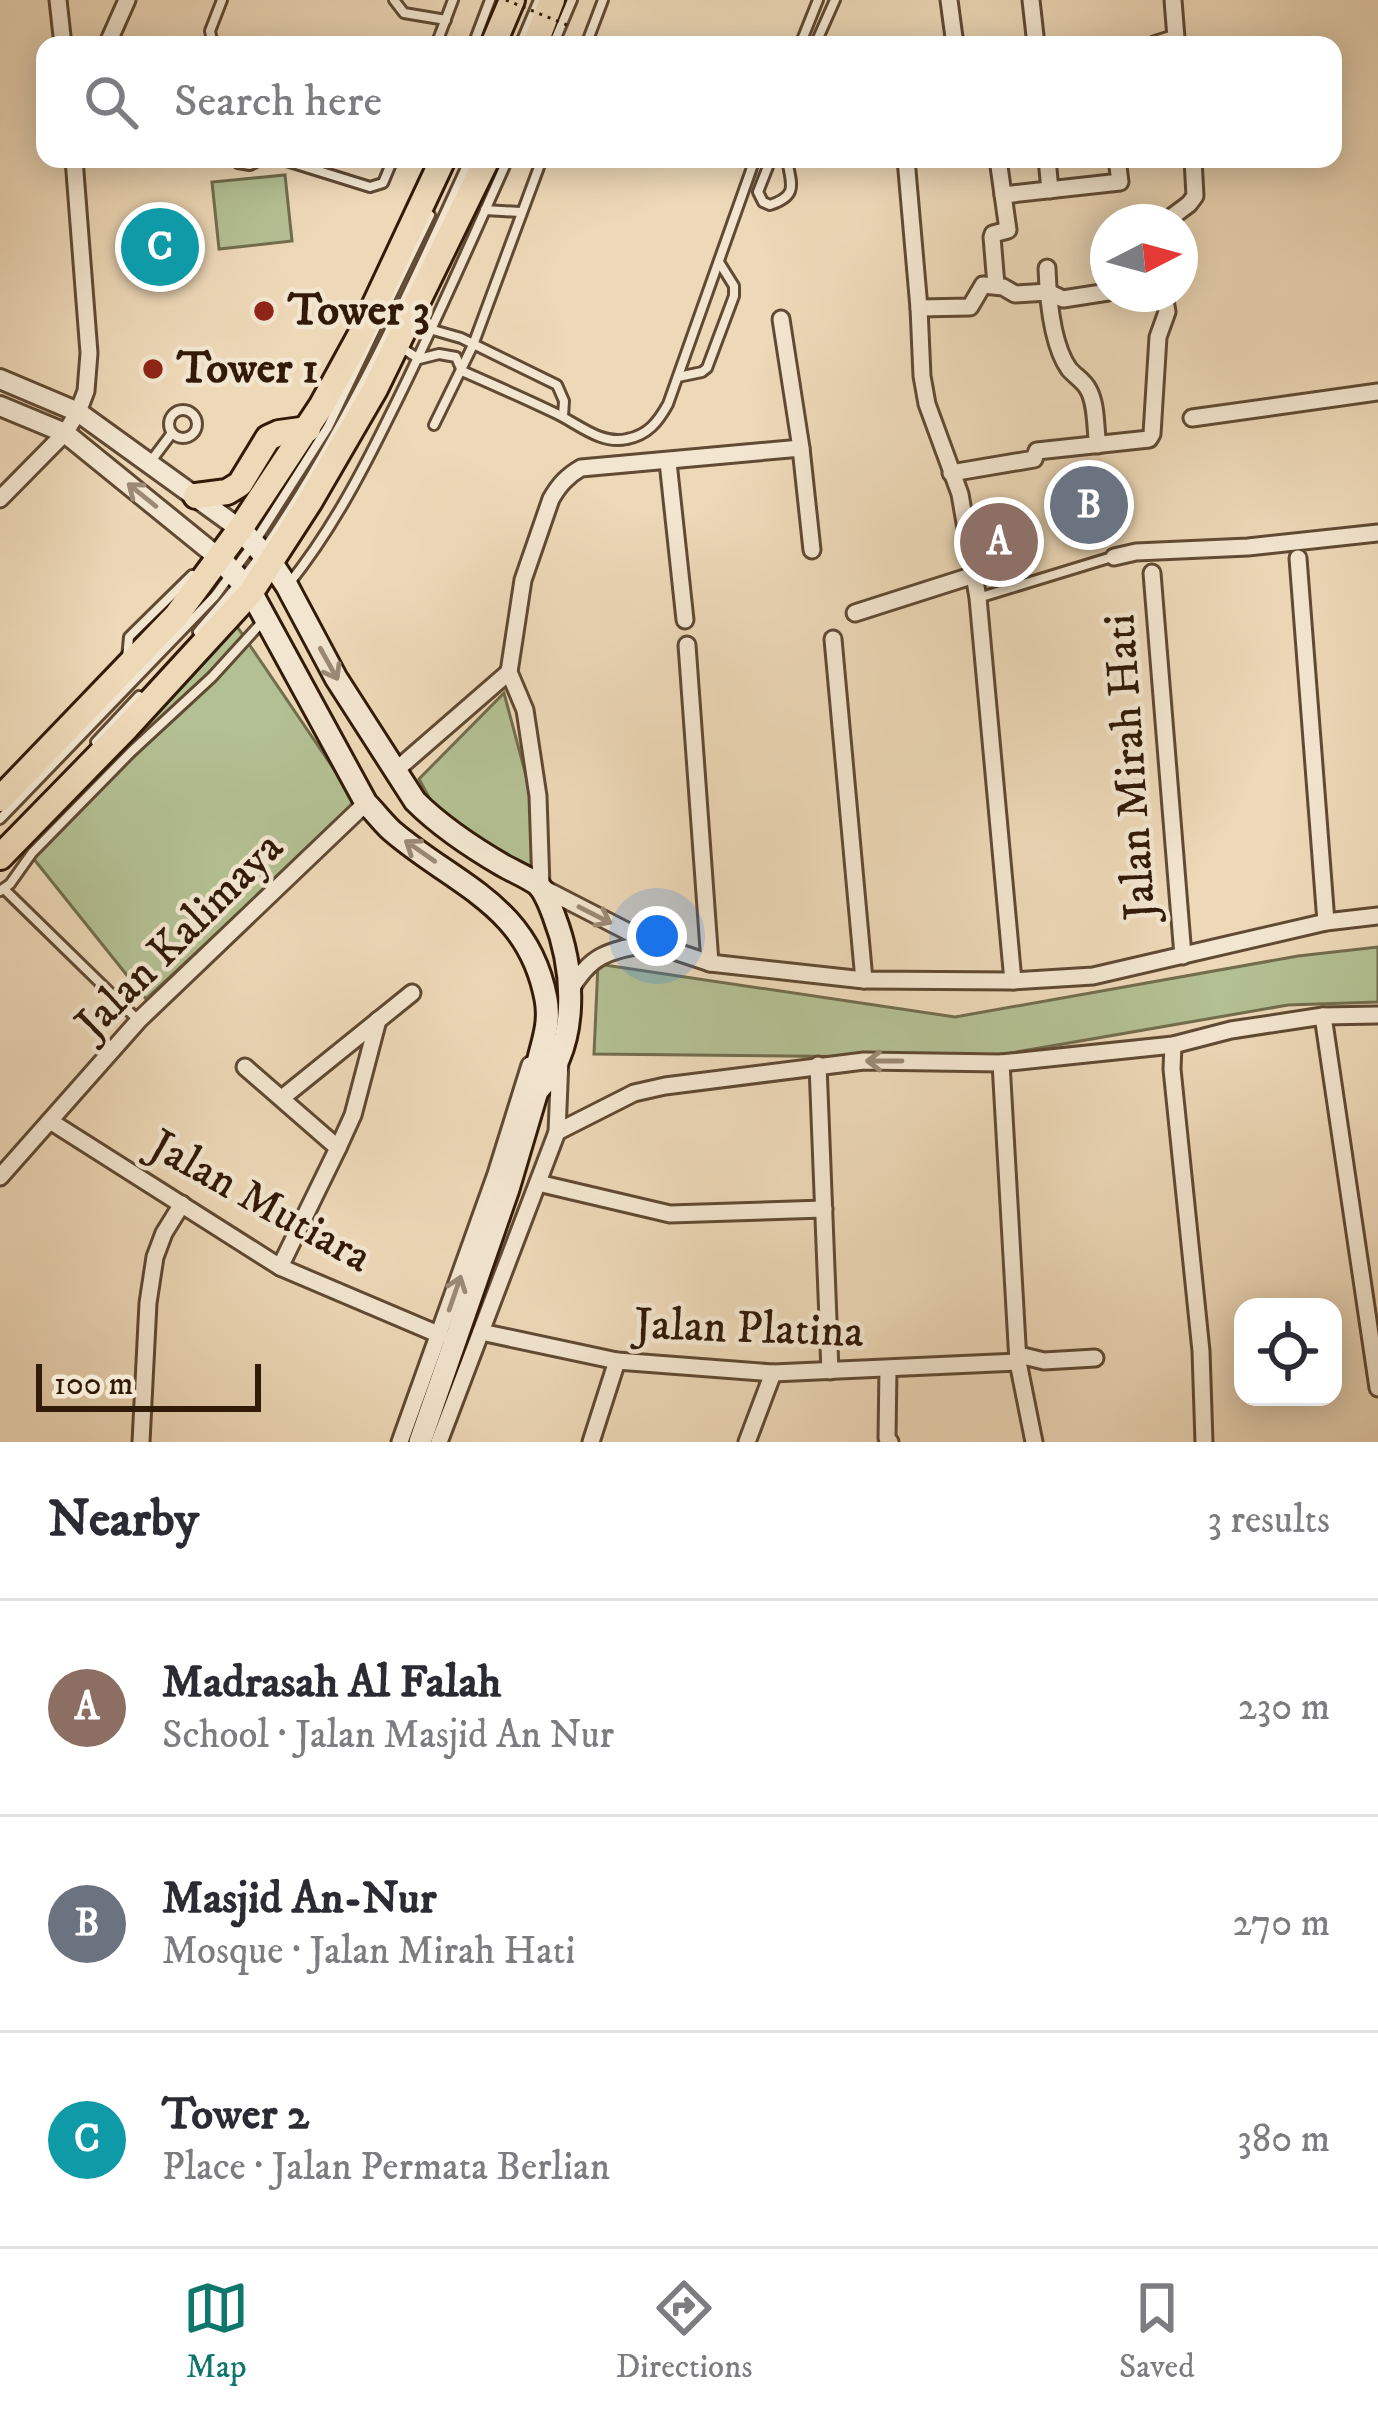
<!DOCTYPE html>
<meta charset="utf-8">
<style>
:root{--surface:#fff;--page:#f2f2f3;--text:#2b2b33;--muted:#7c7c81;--line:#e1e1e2;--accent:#0f766e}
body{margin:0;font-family:"IM FELL DW Pica",serif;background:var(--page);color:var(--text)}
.controls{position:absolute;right:36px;bottom:36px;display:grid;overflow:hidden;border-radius:24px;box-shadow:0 6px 30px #0003}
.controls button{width:108px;height:108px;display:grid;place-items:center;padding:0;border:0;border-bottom:3px solid var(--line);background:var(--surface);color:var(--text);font:60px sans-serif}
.compass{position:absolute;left:1090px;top:204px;width:108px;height:108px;border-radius:50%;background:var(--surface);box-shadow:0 6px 30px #0003;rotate:84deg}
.scale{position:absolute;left:36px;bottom:30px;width:225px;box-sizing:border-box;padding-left:12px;border:6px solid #311a07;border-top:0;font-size:33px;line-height:42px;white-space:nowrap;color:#311a07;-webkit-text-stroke:9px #f3e6d0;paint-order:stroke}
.you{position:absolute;left:657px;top:936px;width:42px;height:42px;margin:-30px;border:9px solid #fff;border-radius:50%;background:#1a73e8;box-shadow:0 0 0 18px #1a73e833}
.badge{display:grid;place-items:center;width:78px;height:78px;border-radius:50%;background:var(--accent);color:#fff;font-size:39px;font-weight:700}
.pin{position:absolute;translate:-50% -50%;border:6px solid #fff;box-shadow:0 3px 12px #0006}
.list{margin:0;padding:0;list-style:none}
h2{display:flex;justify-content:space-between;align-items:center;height:156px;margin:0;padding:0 48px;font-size:51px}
h2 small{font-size:39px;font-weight:400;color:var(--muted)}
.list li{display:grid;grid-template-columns:78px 1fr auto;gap:36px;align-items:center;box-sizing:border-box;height:216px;padding:0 48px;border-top:3px solid var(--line)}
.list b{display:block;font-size:45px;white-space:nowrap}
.list p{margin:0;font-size:39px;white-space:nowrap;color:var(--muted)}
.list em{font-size:39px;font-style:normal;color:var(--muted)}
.icon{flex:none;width:66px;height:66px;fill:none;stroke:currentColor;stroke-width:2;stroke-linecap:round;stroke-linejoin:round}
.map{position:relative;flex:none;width:1378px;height:1442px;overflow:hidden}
.search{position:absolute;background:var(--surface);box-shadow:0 6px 30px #0003;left:36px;right:36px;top:36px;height:132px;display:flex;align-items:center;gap:30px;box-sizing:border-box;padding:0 42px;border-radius:24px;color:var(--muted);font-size:45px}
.sheet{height:804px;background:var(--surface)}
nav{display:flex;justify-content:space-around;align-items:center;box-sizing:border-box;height:168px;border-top:3px solid var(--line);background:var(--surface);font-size:33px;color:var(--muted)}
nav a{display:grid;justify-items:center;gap:6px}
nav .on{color:var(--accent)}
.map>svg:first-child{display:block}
.green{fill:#b3c093;stroke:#726d4d;stroke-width:3}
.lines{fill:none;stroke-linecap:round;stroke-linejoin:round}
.service-casing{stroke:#604a33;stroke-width:14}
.minor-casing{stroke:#604a33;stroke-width:21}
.tertiary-casing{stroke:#604a33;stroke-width:24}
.secondary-casing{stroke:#311a07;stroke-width:27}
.primary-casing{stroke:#311a07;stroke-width:30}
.service{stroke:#f3e6d0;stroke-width:8}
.minor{stroke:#f3e6d0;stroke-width:15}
.tertiary{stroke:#f3e6d0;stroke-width:18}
.secondary{stroke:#f3e6d0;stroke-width:21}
.primary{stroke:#edd8b7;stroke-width:24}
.path-bridge{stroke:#311a07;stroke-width:3;stroke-dasharray:3 6;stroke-linecap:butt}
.oneway{stroke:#9c8a76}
.poi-dot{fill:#8f2418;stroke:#f3e6d0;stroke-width:4.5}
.labels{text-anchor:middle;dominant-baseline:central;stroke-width:9;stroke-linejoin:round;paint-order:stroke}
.poi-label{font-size:45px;font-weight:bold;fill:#311a07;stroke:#f3e6d0;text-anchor:start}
.street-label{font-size:45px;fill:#311a07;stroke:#f3e6d0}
</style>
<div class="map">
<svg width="1378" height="1442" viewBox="0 0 1378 1442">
<rect width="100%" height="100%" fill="#edd8b7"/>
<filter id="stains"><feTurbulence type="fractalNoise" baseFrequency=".00167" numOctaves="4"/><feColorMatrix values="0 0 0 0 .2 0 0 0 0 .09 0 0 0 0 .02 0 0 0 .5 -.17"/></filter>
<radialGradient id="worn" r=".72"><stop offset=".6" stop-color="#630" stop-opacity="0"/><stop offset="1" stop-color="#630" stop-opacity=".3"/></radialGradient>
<g class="green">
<path d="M 285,175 L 292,241 L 219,249 L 212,182 Z"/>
<path d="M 234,622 L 357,803 L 146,999 L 21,843 Z"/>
<path d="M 504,693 L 533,802 L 531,880 L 438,814 L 419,779 Z"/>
<path d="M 1378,947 L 1378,1002 L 1288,1005 L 982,1058 L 594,1054 L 598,964 L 955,1017 L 1298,956 Z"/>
</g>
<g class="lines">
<defs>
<g id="service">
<path d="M 394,0 L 404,13 L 446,20"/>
<path d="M 213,45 L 210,31 L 222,0"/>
<path d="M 436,45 L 453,0"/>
<path d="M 473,45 L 490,0"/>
<path d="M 520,45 L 539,0"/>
<path d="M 553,45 L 572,0"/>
<path d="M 586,45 L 603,0"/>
<path d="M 800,45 L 818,0"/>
<path d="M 815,45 L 835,0"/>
<path d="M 233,159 L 238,163 L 250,165 L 262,159"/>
<path d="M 280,159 L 370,187 L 383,183 L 393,159"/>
<path d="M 771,159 L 758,192 L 763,202 L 770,205 C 799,195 791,185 787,159"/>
<path d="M 485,210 L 520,212"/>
<path d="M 433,330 L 461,338 L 557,385 L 564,401 L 563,416"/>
<path d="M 399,346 L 419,359 L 439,354 L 456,357 L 462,371 C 494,385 526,399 557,414 C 578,424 601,445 627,439 C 648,435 658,422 668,404 L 755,159"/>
<path d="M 678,377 L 702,372 L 707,368 L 734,296 L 734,286 L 719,262"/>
<circle cx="183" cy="424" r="14"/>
<path d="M 434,425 L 473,345 L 542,159"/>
<path d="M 151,461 L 172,433"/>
<path d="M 288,585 C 329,534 359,478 388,419 C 431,334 469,246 508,159"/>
<path d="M 978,598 L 1112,557"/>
<path d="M 198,632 C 220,606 243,581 262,553 C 346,430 409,294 470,159"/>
<path d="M 127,659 L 129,637 L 192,575"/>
<path d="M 96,742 L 139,696"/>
<path d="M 0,819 L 215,596 L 254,543 L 328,427 L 430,215"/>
<path d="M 4,889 L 137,1019"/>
<path d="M 0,891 L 10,884 L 32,853 L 132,751 L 212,677 L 263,621"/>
</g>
<g id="minor">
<path d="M 58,0 L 63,45"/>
<path d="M 949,0 L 955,45"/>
<path d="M 1031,0 L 1036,45"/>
<path d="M 107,45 L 127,0"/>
<path d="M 1154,45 L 1176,38 L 1173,0"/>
<path d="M 906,159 L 919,308 L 922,376 L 927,404 L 960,494 L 978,598 L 1013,981"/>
<path d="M 1047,159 L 1050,190"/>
<path d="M 1003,195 L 1120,182 L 1117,159"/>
<path d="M 1165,222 L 1189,204 L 1195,196 L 1193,159"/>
<path d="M 1047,268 C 1048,297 1052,345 1069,369 C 1075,376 1084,381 1088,389 C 1097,404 1095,429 1098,445"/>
<path d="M 996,285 L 992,237 L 993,234 L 1008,230 L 998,159"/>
<path d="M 919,308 L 970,307 L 983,285 L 1003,287 L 1015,294 L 1048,292 L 1063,299 L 1108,292"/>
<path d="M 781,319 L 801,448"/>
<path d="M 1192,418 L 1378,392"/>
<path d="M 668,462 L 685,620"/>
<path d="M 951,473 L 1034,459 L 1037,451 L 1149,439 L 1152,434 L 1158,337 L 1167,312 L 1164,294"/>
<path d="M 0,499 L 65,433 L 78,412 L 86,391 L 89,353 L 74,159"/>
<path d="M 812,550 L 801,448 L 581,468 C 567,476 559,485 551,499 L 523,580 L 509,672 L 525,710 L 538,796 L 541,887 L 650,943 L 710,963 L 864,980 L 1013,981 L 1093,976 L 1326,922 L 1378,916"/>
<path d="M 1114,557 L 1136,552 L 1248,547 L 1378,533"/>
<path d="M 1298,558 L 1326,922"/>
<path d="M 1152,573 L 1183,956"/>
<path d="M 855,613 L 974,575"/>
<path d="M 833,639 L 864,980"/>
<path d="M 687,645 L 710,963"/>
<path d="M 395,771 L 509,672"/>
<path d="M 570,991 C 591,953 610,951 650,943"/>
<path d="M 1323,1016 L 1378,1388"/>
<path d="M 1173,1045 L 1172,1069 L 1201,1351 L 1204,1442"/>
<path d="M 1001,1063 L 1018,1362 L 1034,1442"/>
<path d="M 818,1065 L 830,1371"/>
<path d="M 245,1067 L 338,1148 L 280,1267"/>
<path d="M 282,1098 L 412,993"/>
<path d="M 50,1121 L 280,1267 L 440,1335"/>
<path d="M 557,1132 L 634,1093 L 665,1086 L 864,1061 L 1001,1063 L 1173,1045 L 1231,1030 L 1323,1016 L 1378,1015"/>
<path d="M 338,1148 L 353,1115 L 378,1020"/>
<path d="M 0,1177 L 139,1020 L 366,803"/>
<path d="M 538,1183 L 670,1214 L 824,1209"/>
<path d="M 481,1332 L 617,1361 L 773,1373 L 1018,1362"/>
<path d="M 1019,1355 L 1044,1361 L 1095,1358"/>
<path d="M 888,1369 L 887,1438 L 890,1442"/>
<path d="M 141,1442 L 148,1303 L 155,1257 L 164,1233 L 182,1204"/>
<path d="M 400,1442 L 496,1174 L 530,1065"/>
<path d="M 439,1442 L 557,1132 L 560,1059"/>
<path d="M 591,1442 L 617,1361"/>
<path d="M 747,1442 L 773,1373"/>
</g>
<g id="tertiary">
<path d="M 0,379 L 78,412 L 240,529"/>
<path d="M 0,406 L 65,433 L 219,558"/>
</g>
<g id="secondary">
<path d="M 240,529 L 271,562 L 287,586 L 336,678 L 415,801 C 440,826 473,848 504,866 C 515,872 527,877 537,884 C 545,891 550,905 554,916 C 575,970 580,1047 537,1091"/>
<path d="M 219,558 L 251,592 L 366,803 C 375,812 383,823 392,831 C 456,886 528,904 546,999 C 553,1036 531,1060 537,1091 L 508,1189 L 420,1442"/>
</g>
<g id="primary">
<path d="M 493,45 L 512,0"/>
<path d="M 535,45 L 552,0"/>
<path d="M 196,496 L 227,492 L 240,484 L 268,438 L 279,433 L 308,429"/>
<path d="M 0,799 L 176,616 L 240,529 L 322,405 L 362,332 L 443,159"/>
<path d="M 0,857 L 127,727 L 251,592 L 310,501 L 375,389 L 487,159"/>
</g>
</defs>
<use href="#service" class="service-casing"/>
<use href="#minor" class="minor-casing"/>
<use href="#tertiary" class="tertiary-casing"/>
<use href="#secondary" class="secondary-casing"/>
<use href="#primary" class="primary-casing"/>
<use href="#service" class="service"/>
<use href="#minor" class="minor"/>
<use href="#tertiary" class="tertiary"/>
<use href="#secondary" class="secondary"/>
<use href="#primary" class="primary"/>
<path class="path-bridge" d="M 506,0 L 572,27"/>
</g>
<defs><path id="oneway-shaft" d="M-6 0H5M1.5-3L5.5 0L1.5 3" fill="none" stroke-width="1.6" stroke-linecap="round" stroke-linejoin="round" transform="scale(3)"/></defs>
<g class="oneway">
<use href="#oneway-shaft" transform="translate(142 495) rotate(-141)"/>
<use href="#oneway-shaft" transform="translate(329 664) rotate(61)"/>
<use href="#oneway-shaft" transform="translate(420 851) rotate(-145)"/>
<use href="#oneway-shaft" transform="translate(595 915) rotate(27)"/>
<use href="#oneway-shaft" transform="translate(884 1061) rotate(-180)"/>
<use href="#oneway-shaft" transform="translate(455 1293) rotate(-71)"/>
</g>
<g class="poi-dot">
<circle cx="264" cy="311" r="12"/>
<circle cx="153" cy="369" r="12"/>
</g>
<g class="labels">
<g class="poi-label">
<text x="288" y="311">Tower 3</text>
<text x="177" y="369">Tower 1</text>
</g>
<g class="street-label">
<text transform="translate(1131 767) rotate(-94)">Jalan Mirah Hati</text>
<text transform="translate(180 936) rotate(-45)">Jalan Kalimaya</text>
<text transform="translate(260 1202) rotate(29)">Jalan Mutiara</text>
<text transform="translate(749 1329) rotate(2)">Jalan Platina</text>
</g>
</g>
<rect width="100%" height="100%" filter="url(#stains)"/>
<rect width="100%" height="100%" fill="url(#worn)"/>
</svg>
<div class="controls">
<button><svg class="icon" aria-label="locate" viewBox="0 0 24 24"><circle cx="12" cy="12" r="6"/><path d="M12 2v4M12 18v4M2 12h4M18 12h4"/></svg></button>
</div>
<svg class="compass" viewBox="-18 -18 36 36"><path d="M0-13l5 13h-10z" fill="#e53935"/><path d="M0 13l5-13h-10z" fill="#7c7c81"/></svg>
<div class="scale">100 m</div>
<div class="you"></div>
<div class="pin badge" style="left:999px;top:542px;background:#8d6e63">A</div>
<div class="pin badge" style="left:1089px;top:505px;background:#6b7280">B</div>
<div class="pin badge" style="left:160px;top:247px;background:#0f9aa8">C</div>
<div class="search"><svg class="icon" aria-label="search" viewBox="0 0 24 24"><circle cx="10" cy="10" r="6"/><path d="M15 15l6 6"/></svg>Search here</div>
</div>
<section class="sheet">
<h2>Nearby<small>3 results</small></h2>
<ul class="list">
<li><span class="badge" style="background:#8d6e63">A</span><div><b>Madrasah Al Falah</b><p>School · Jalan Masjid An Nur</p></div><em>230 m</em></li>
<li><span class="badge" style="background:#6b7280">B</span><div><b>Masjid An-Nur</b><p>Mosque · Jalan Mirah Hati</p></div><em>270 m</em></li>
<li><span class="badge" style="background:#0f9aa8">C</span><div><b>Tower 2</b><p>Place · Jalan Permata Berlian</p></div><em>380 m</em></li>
</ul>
</section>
<nav>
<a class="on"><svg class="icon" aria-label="map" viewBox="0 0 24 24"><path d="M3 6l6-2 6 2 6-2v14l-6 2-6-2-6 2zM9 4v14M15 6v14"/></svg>Map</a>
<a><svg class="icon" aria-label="directions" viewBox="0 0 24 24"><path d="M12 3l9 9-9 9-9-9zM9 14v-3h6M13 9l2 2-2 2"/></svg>Directions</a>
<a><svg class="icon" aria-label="saved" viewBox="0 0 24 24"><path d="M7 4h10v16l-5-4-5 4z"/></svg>Saved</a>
</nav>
